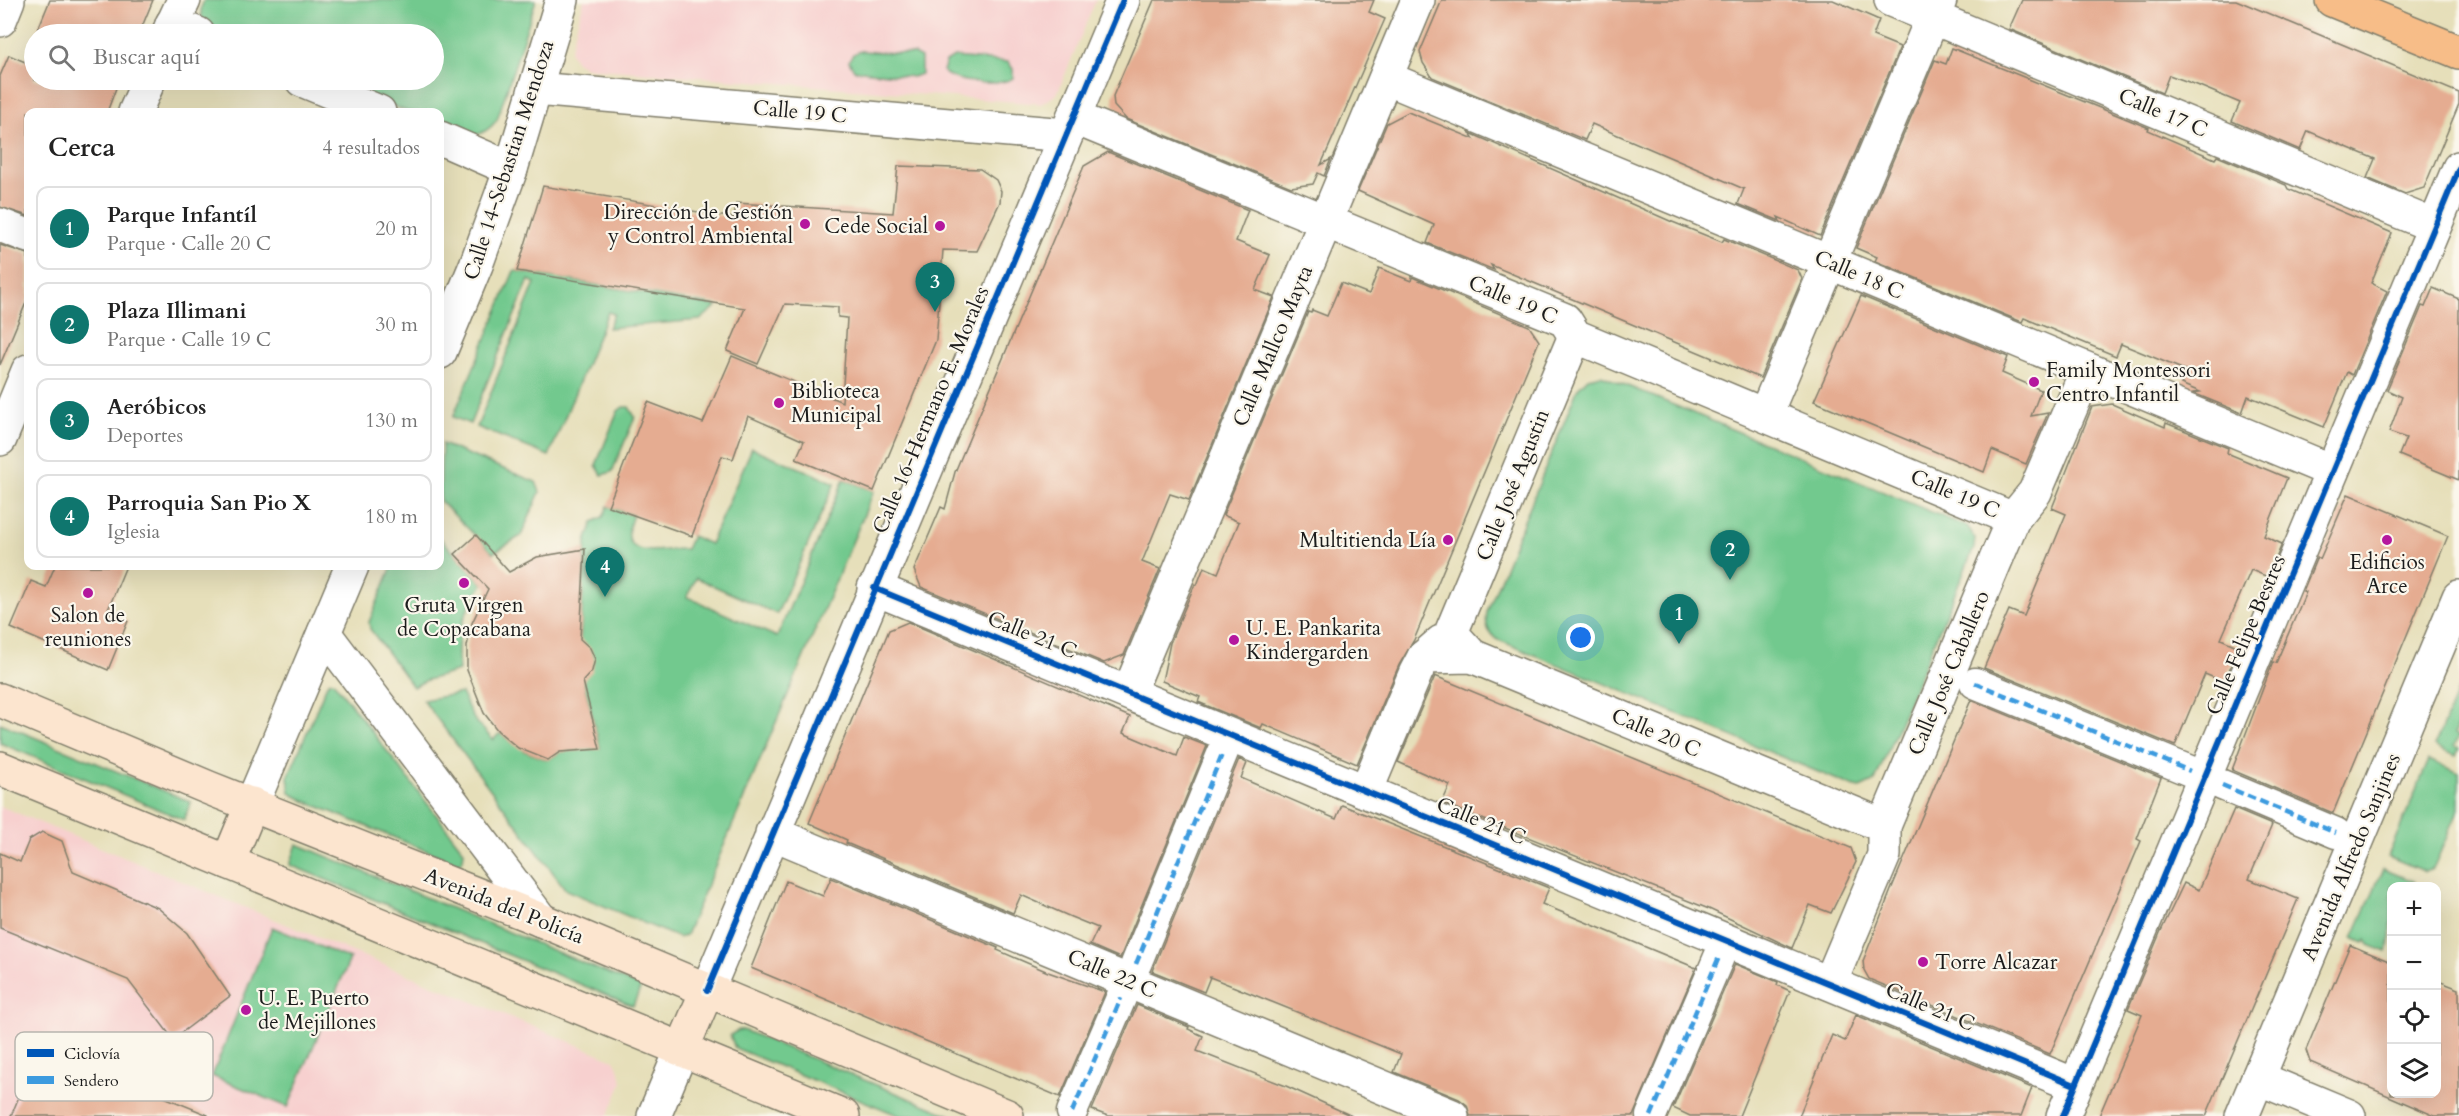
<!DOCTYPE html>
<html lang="es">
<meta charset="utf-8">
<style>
:root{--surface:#fff;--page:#f6f6f6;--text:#222;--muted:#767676;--line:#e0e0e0;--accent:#0f766e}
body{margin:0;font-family:Cardo,serif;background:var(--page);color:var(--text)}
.controls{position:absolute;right:18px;bottom:18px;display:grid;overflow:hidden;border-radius:12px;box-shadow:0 6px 24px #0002}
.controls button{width:54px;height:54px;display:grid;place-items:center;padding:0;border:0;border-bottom:2px solid var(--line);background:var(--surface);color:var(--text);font:30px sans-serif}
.you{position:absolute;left:1581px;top:638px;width:21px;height:21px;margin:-15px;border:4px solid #fff;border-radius:50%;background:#1a73e8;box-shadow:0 0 0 9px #1a73e833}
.badge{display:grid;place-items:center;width:39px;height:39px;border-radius:50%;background:var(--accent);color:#fff;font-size:20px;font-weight:700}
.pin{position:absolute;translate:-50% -50px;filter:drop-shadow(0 2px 3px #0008)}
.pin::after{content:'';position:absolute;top:32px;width:21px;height:18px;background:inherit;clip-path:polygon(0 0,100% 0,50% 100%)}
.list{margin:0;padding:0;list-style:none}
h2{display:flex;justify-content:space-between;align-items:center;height:78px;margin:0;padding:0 24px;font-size:26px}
h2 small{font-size:20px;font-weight:400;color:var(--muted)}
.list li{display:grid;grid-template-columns:39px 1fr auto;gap:18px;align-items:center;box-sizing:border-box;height:84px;margin:0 12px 12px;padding:0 12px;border:2px solid var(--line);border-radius:12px}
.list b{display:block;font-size:22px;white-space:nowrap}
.list p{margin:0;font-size:20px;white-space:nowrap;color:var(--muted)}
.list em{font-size:20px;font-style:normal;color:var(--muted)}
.icon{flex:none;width:33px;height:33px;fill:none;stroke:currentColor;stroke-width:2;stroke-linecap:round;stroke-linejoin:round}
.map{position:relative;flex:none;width:2459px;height:1116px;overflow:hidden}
.search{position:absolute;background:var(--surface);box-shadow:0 6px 24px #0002;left:24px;top:24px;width:420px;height:66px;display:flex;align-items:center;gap:15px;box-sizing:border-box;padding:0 21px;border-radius:33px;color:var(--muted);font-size:22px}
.panel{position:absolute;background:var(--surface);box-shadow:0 6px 24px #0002;left:24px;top:108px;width:420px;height:462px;border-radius:12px}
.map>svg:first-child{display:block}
.built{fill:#f7d0cf}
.green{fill:#72c98e;stroke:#477255;stroke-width:1.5}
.building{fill:#e5ac91}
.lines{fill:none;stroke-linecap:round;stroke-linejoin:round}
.pedestrian-casing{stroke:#817e6b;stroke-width:33}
.minor-casing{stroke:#817e6b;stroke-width:36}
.tertiary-casing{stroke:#817e6b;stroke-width:36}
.secondary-casing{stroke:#817e6b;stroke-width:36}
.primary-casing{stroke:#817e6b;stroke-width:36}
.pedestrian{stroke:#fff;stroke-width:30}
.minor{stroke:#fff;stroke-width:33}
.tertiary{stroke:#fff;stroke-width:33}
.secondary{stroke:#fce5cf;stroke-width:33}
.primary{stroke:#f7bd88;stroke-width:33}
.quiet{stroke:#3c9bdf;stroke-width:4.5;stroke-dasharray:9 4.5;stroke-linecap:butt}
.cycleway-casing{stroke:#fbf7ec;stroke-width:10}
.cycleway{stroke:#0057b8;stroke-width:6}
.poi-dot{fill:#b5179e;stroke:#fbf7ec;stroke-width:2}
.labels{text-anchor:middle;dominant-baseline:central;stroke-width:4.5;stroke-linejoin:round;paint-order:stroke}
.street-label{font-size:21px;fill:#1c1c1c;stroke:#fbf7ec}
.poi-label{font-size:21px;fill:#1c1c1c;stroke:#fbf7ec;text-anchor:start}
.key{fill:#fbf7ec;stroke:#b8b5ae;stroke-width:1.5}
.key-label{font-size:16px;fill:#1c1c1c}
</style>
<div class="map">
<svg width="2459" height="1116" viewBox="0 0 2459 1116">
<rect width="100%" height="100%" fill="#fbf7ec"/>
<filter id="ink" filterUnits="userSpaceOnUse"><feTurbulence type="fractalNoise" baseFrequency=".0167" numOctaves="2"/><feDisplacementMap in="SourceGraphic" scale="12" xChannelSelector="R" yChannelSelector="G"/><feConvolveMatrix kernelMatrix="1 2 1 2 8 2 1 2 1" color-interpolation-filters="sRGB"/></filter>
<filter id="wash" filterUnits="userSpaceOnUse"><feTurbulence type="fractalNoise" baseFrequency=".008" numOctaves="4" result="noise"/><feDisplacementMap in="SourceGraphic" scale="24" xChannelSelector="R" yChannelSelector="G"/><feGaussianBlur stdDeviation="1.35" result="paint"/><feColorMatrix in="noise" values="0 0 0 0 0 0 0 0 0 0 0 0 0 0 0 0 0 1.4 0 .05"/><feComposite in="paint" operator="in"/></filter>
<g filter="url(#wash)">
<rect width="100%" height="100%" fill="#e6dfba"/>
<g class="built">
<path d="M 584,0 L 1096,0 L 1057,94 L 1042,104 L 586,68 L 576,62 L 570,51 Z"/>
<path d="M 0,806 L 614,1060 L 620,1071 L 622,1083 L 608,1116 L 0,1116 Z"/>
</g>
<g class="green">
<path d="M 204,0 L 536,0 L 497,120 C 478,144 464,134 440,126 L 440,112 L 408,112 L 331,80 L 434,80 L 434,34 L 226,34 L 209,27 L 202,19 L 201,8 Z"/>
<path d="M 861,51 L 914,54 L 921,58 L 921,74 L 913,77 L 854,70 L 849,61 L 853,54 Z"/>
<path d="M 954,57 L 1008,62 L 1013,69 L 1013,78 C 1002,87 950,83 943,71 L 946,62 Z"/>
<path d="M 514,271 L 517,271 L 717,306 L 700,320 L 608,328 L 614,314 L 608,312 L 549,456 L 477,427 L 535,283 L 529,280 L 470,424 L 453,417 Z"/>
<path d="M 1601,375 L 1968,527 L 1975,538 L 1974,548 L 1875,781 L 1860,788 L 1852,786 L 1496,639 C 1487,631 1485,624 1487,612 L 1578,388 L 1588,378 Z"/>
<path d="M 623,407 L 629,407 L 635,417 L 612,472 L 602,475 L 596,465 L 618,411 Z"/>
<path d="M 442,444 L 536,482 L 540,492 L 521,536 L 493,553 L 440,501 Z"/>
<path d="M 752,448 L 835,483 L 777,614 L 696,578 L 687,597 L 777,637 L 844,479 L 874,491 L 686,935 L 679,938 L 566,890 L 423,700 L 461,693 L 474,719 L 493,740 L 500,733 L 514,744 L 521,735 L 524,751 L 548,760 L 560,752 L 600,748 L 583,678 C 598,665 597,652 580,642 L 586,542 L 593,522 L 603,517 L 608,506 L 633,515 C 614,564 661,548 686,549 L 692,536 L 710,544 Z"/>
<path d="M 440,538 L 483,584 C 462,614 455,635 459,671 L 427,680 L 413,687 L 370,629 L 369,622 L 392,566 L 440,566 Z"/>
<path d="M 333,681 L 464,851 L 463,860 L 459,864 L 307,802 L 290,793 L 288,777 L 328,682 Z"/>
<path d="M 2459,688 L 2459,721 L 2454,734 L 2458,736 L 2454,746 L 2459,748 L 2456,756 L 2434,746 Z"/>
<path d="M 0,723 L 191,802 L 184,820 L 0,743 Z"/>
<path d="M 2429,760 L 2459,773 L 2459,809 L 2433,869 L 2425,872 L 2388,856 Z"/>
<path d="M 297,844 L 641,987 L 633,1006 L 290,865 Z"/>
<path d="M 2383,869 L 2415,882 L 2413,886 L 2392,886 L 2391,938 L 2386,952 L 2369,945 L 2366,940 L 2364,943 L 2353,938 Z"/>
<path d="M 272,927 L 350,959 L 288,1107 L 212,1076 Z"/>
<path d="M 739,1030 L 743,1030 L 952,1116 L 900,1116 L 735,1048 L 730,1035 Z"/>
</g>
<g id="blocks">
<g class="building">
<path d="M 50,0 L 153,0 L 139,34 L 36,34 Z"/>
<path d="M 1154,0 L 1374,0 L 1369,12 L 1385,19 L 1321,165 L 1331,159 L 1324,176 L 1318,173 L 1313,184 L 1291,187 L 1126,119 L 1114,106 L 1113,96 Z"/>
<path d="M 1442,0 L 1833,0 L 1879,20 L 1873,36 L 1900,47 L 1820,236 L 1778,217 L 1780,221 L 1738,204 L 1744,189 L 1592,124 L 1585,140 L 1432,77 L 1423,63 L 1420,52 Z"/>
<path d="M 2022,0 L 2236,0 L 2459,93 L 2459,104 L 2424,188 L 2405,194 L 2367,178 L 2375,159 L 2308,131 L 2300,150 L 2232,121 L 2240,103 L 2197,85 L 2169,75 L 2162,93 L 2009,29 Z"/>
<path d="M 34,38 L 34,80 L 119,80 L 107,112 L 28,112 L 28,216 L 0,207 L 0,76 L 9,55 L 25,62 Z"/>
<path d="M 1952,48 L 2149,128 L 2148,130 L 2215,159 L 2217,156 L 2286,185 L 2288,189 L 2392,233 L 2371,283 L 2387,291 L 2352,375 L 2347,372 L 2324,427 L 2248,396 L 2242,413 L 2193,393 L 2200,392 L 2181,384 L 2187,371 L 2121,344 L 2116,356 L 2024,318 L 2022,322 L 1875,261 L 1877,257 L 1856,248 L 1935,60 L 1946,64 Z"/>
<path d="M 1408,112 L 1474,139 L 1470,133 L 1670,221 L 1722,242 L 1724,239 L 1798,270 L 1802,279 L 1760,378 L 1491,265 L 1494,270 L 1427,243 L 1434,225 L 1358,191 L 1387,123 Z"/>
<path d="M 1108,152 L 1248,210 L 1236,241 L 1270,255 L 1255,290 L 1274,297 L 1189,500 L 1170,494 L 1142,562 L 1160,569 L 1124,655 L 1104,663 L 921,587 L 914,570 L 941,507 L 945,509 L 955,472 L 1084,166 Z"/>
<path d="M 898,166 L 980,169 L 996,180 L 1001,191 L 1000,202 L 977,251 L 943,250 L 936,340 L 874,491 L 796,459 L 804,441 L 748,416 L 733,459 L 722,456 L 692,536 L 608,506 L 648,402 L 703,423 L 732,356 L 842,402 L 847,318 L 838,317 L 838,307 L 785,304 L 758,364 L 727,351 L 745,308 L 517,271 L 543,186 L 734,218 L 736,203 L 893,213 Z"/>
<path d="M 0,245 L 28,254 L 28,298 L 0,365 Z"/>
<path d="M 1379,268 L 1411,281 L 1412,277 L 1529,326 L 1539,341 L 1414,640 L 1399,665 L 1357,764 L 1263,724 L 1261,728 L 1198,702 L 1200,697 L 1162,681 L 1170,643 L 1195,584 L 1197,585 L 1204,567 L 1218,573 L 1239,522 L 1223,515 L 1308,312 L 1311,313 L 1312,310 L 1327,316 L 1341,283 L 1369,294 Z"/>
<path d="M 2433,288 L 2459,299 L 2459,480 L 2399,455 L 2406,438 L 2389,432 L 2402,397 L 2387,390 L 2422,306 L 2425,307 Z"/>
<path d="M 1861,296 L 2008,357 L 2002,373 L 2041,390 L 2031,416 L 2048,413 L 2026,464 L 1992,450 L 1984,472 L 1814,401 Z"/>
<path d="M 2112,404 L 2165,427 L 2166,423 L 2228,448 L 2227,453 L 2287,478 L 2264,536 L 2282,544 L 2268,577 L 2251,570 L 2221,639 L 2239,647 L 2224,682 L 2205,674 L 2175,746 L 1984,668 L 2009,610 L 2024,616 L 2066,514 L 2052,508 L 2092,407 Z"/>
<path d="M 2348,494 L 2448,536 L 2333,813 L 2232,770 L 2273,662 L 2276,663 L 2306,592 L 2303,591 L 2317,557 L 2320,559 Z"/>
<path d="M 476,535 L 509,572 L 537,557 L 585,549 L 580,639 L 590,648 L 595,659 L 592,671 L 583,681 L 600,749 L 560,752 L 548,760 L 518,748 L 498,731 L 484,713 L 467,670 L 467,646 L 472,623 L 488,589 L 455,554 Z"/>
<path d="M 55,566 L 126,566 L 107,612 L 128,621 L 108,670 L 11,628 L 31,581 L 46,587 Z"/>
<path d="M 908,622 L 1130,717 L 1123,733 L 1177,756 L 1184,737 L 1207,746 L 1120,958 L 1090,945 L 1098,928 L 1071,917 L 1021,895 L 1013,913 L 846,843 L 847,840 L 809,823 L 889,630 Z"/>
<path d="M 1435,676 L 1851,848 L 1856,862 L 1831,913 L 1810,905 L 1792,948 L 1709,909 L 1442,803 L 1450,785 L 1398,762 Z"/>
<path d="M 1971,700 L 2161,778 L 2137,839 L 2141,841 L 2050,1054 L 1869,979 L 1864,970 L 1863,961 L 1893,885 Z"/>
<path d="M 1239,759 L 1247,763 L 1241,778 L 1336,819 L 1342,805 L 1549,888 L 1542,904 L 1696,968 L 1633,1116 L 1470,1116 L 1467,1105 L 1459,1099 L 1394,1072 L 1401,1054 L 1210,977 L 1204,992 L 1152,971 Z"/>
<path d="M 2234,809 L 2272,825 L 2249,879 L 2298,899 L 2206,1116 L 2099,1116 L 2142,1015 L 2128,1009 L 2160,933 L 2184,883 L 2199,890 Z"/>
<path d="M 42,832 L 62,841 L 73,872 L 158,908 L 187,933 L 230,996 L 173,1039 L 128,980 L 0,928 L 0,853 L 20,862 L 29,840 Z"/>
<path d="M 831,878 L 998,948 L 997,950 L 1048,972 L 1105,992 L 1060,1097 L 751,968 L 786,881 L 823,896 Z"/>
<path d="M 2350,945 L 2391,962 L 2391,1094 L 2436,1094 L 2436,980 L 2459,989 L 2459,1116 L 2435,1116 L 2310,1062 L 2306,1050 Z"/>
<path d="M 1735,964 L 1778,982 L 1777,985 L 1790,991 L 1739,1116 L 1690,1116 L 1673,1108 Z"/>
<path d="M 1137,1005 L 1189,1027 L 1188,1029 L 1203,1036 L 1197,1051 L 1286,1086 L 1352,1116 L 1108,1116 L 1092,1110 Z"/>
<path d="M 1856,1015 L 2032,1088 L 2021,1116 L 1799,1116 L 1832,1035 L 1845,1041 Z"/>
<path d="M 40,1046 L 208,1115 L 208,1116 L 11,1116 Z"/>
</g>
</g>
</g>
<g filter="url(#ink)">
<use href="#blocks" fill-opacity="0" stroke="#817e6b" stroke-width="1.5"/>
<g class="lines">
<defs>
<g id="pedestrian">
<path d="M 1975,683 L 2190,771"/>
<path d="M 2222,785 L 2336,833"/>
<path d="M 1136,964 L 1223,752"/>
<path d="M 1072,1112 L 1121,998"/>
<path d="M 1651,1116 L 1719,957"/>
</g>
<g id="minor">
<path d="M 1891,0 L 2434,226"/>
<path d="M 0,20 L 8,0"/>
<path d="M 172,24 L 198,34"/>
<path d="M 1386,78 L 2332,471"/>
<path d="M 302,80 L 379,112"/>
<path d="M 535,89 L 1066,135"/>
<path d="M 1073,117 L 1565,320 L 1575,336 L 2013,519"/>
<path d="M 440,138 L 511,169"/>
<path d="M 0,225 L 28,236"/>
<path d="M 1765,415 L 1940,0"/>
<path d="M 874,588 L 2075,1085"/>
<path d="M 1472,656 L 1451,633 L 1575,336"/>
<path d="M 1424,657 L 1472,656 L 1884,826"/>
<path d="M 1129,692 L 1418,0"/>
<path d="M 1366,791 L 1416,672 L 1424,657 L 1441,642"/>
<path d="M 772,833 L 1452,1116"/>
<path d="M 1830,983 L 1884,855 L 1884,826 L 2013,519 L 2035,492 L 2087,370"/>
<path d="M 2258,1078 L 2349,1116"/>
<path d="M 2063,1116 L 2459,168"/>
</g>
<g id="tertiary">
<path d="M 168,34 L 184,0"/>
<path d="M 135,112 L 149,80"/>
<path d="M 440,352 L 476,265 L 511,169 L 562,0"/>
<path d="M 0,439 L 28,371"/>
<path d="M 324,633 L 541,920"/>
<path d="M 252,804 L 352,566"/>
<path d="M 707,991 L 1123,0"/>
<path d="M 654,1116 L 682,1049"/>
<path d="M 2242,1116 L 2459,597"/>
</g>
<g id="secondary">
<path d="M 0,700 L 209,788 L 541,920 L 1007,1116"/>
<path d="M 0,768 L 843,1116"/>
<path d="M 228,862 L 252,804"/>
<path d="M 682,1049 L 707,991"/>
</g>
<path id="primary" d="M 2332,0 L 2459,52"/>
</defs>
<use href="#pedestrian" class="pedestrian-casing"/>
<use href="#minor" class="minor-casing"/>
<use href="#tertiary" class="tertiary-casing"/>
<use href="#secondary" class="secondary-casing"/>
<use href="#primary" class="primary-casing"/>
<use href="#pedestrian" class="pedestrian"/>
<use href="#minor" class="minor"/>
<use href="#tertiary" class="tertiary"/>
<use href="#secondary" class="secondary"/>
<use href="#primary" class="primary"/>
<g class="quiet">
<path d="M 1975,683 L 2190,771"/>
<path d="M 2222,785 L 2336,833"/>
<path d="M 1136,964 L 1223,752"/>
<path d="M 1072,1112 L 1121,998"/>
<path d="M 1651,1116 L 1719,957"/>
</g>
<defs>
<g id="cycleway">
<path d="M 874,588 L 2075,1085"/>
<path d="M 707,991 L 1123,0"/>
<path d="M 2063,1116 L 2459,168"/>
</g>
</defs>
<use href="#cycleway" class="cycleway-casing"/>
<use href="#cycleway" class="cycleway"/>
</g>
</g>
<g class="poi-dot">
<circle cx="805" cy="224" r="6"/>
<circle cx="940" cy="226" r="6"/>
<circle cx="2034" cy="382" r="6"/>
<circle cx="779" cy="403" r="6"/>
<circle cx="1448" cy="540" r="6"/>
<circle cx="2387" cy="540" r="6"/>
<circle cx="464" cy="583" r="6"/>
<circle cx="88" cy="593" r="6"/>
<circle cx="1234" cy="640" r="6"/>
<circle cx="1923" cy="962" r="6"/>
<circle cx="246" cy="1010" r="6"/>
</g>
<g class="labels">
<g class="street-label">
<text transform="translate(800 112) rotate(5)">Calle 19 C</text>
<text transform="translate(2163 113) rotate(23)">Calle 17 C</text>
<text transform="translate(509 160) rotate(-72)">Calle 14-Sebastian Mendoza</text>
<text transform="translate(1859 275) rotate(23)">Calle 18 C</text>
<text transform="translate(1513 300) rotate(23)">Calle 19 C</text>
<text transform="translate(1273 346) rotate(-67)">Calle Mallco Mayta</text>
<text transform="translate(931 410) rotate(-67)">Calle 16-Hermano E. Morales</text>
<text transform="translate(1513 485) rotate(-68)">Calle José Agustin</text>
<text transform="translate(1955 494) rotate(23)">Calle 19 C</text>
<text transform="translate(1032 635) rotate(22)">Calle 21 C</text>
<text transform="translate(2246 635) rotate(-67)">Calle Felipe Bestres</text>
<text transform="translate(1949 673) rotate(-67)">Calle José Caballero</text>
<text transform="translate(1656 733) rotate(23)">Calle 20 C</text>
<text transform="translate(1481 821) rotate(22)">Calle 21 C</text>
<text transform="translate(2351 857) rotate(-67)">Avenida Alfredo Sanjines</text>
<text transform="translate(504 906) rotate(22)">Avenida del Policía</text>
<text transform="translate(1112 974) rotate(23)">Calle 22 C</text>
<text transform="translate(1930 1007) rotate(23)">Calle 21 C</text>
</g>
<g class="poi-label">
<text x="793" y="212" text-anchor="end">Dirección de Gestión<tspan x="793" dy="24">y Control Ambiental</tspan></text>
<text x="928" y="226" text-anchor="end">Cede Social</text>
<text x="2046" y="370">Family Montessori<tspan x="2046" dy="24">Centro Infantil</tspan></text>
<text x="791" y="391">Biblioteca<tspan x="791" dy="24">Municipal</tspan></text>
<text x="1436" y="540" text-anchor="end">Multitienda Lía</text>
<text x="2387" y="562" text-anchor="middle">Edificios<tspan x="2387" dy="24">Arce</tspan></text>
<text x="464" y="605" text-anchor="middle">Gruta Virgen<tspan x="464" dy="24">de Copacabana</tspan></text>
<text x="88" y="615" text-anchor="middle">Salon de<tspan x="88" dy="24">reuniones</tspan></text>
<text x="1246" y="628">U. E. Pankarita<tspan x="1246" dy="24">Kindergarden</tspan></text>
<text x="1935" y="962">Torre Alcazar</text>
<text x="258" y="998">U. E. Puerto<tspan x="258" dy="24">de Mejillones</tspan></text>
</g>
</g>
<rect x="15" y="1032" width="198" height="69" rx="9" class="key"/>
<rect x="27" y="1049" width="27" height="8" fill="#0057b8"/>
<rect x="27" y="1076" width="27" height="8" fill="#3c9bdf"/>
<g class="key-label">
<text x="64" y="1059">Ciclovía</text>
<text x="64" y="1086">Sendero</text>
</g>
</svg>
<div class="controls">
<button>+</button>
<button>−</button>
<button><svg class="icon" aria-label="locate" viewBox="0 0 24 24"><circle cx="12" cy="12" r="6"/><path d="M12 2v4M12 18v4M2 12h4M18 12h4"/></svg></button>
<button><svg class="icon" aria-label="layers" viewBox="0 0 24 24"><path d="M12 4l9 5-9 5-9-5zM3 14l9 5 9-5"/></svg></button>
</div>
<div class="you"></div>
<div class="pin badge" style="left:1679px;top:644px">1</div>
<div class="pin badge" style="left:1730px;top:580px">2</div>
<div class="pin badge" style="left:935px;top:312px">3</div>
<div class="pin badge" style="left:605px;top:597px">4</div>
<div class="search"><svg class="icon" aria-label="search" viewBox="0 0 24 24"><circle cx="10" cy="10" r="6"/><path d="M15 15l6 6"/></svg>Buscar aquí</div>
<section class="panel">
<h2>Cerca<small>4 resultados</small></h2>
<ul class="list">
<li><span class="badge">1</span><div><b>Parque Infantíl</b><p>Parque · Calle 20 C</p></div><em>20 m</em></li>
<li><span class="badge">2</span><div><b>Plaza Illimani</b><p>Parque · Calle 19 C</p></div><em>30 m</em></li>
<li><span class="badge">3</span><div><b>Aeróbicos</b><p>Deportes</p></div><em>130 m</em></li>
<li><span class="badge">4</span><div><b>Parroquia San Pio X</b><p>Iglesia</p></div><em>180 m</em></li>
</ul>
</section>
</div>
